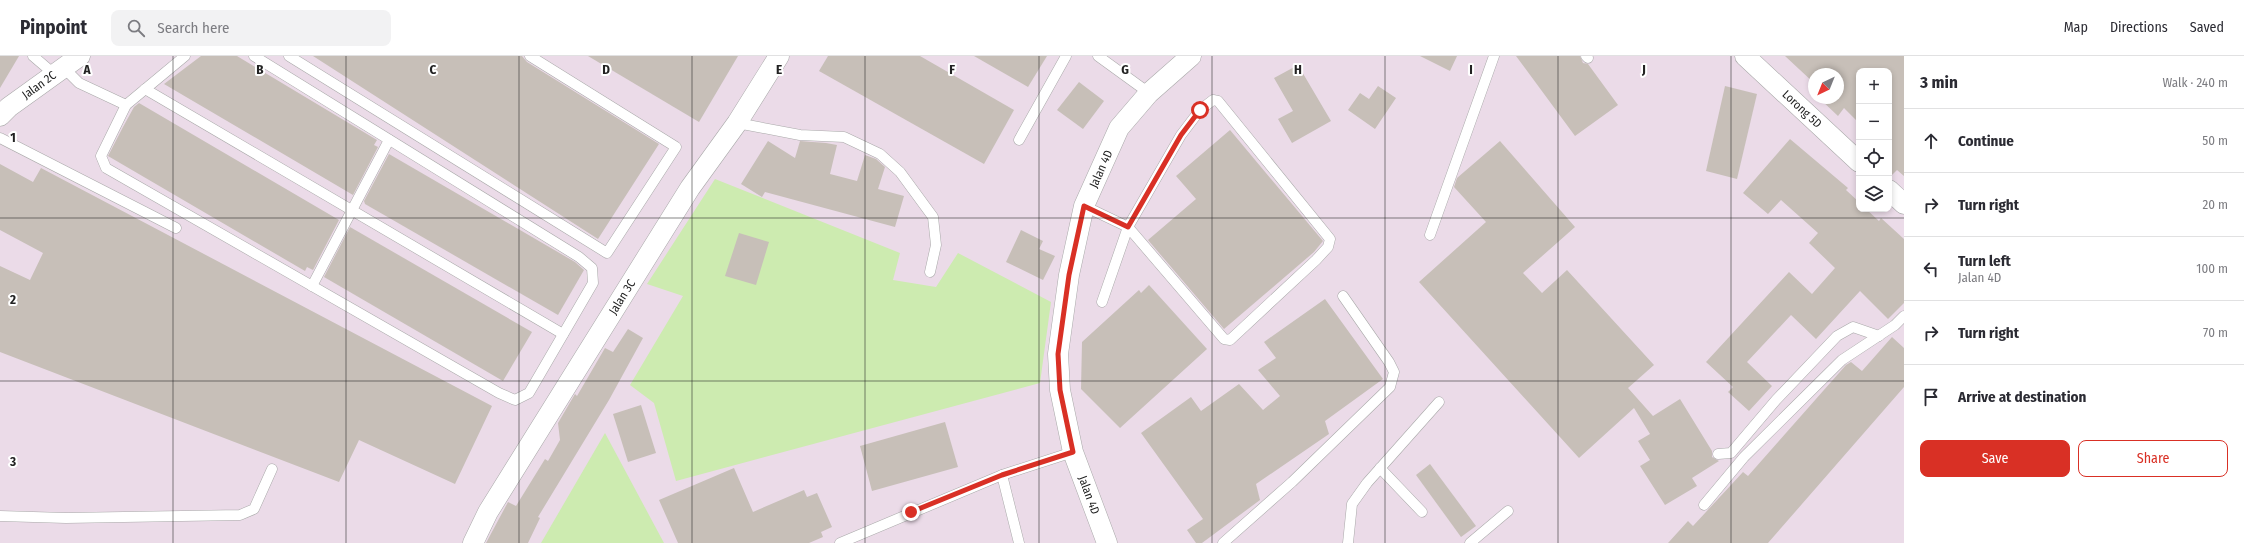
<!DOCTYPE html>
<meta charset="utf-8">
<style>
:root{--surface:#fff;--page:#f2f2f3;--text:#2b2b33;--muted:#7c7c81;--line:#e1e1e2;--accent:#d93025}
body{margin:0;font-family:"Fira Sans Condensed",sans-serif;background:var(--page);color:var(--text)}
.controls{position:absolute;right:12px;top:12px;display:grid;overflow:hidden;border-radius:8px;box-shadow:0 2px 6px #0003}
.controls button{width:36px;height:36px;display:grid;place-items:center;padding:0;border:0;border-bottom:1px solid var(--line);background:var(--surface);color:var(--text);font:20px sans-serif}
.compass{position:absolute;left:1808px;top:12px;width:36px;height:36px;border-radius:50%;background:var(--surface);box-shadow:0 2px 6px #0003;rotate:223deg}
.stop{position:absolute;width:12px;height:12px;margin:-9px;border:3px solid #d93025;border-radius:50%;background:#fff}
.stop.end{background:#d93025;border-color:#fff;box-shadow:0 1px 4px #0008}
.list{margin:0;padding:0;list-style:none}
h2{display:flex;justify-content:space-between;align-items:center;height:52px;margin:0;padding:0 16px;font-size:17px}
h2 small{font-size:13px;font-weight:400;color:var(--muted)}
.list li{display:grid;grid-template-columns:26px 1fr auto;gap:12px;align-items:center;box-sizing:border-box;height:64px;padding:0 16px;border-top:1px solid var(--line)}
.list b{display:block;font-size:15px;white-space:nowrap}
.list p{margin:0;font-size:13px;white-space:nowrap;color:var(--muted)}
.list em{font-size:13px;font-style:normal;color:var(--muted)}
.actions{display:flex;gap:8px;padding:12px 16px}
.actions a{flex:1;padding:9px 0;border:1px solid var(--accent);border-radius:8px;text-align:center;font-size:14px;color:var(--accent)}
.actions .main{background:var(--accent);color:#fff}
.icon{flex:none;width:22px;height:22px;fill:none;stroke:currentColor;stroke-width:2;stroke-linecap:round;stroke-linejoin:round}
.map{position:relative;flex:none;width:1904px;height:487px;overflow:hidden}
header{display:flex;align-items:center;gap:24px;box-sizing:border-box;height:56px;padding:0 20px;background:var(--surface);border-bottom:1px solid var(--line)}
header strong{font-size:19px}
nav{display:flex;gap:22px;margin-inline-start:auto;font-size:14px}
.search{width:280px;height:36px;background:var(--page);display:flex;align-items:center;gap:10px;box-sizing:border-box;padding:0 14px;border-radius:8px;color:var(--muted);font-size:15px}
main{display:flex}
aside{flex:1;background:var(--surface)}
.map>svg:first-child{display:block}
.industrial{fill:#ebdbe8;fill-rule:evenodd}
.grass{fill:#cdebb0}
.building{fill:#c7bfb8}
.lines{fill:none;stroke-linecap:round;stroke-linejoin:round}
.service-casing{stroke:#a9a9a9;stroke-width:11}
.minor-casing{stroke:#a9a9a9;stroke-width:21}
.service{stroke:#fff;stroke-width:10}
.minor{stroke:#fff;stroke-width:20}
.route{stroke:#d93025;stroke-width:5}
.grid{fill:none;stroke:#222;stroke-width:1;stroke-opacity:0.55}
.labels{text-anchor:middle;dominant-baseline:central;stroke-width:4;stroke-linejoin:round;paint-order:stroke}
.street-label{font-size:12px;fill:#222;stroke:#fff}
.grid-label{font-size:13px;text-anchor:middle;font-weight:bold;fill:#222;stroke:#fff;stroke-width:4;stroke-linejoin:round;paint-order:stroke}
</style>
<header>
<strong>Pinpoint</strong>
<div class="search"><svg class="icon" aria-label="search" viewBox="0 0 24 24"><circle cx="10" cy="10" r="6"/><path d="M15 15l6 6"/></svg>Search here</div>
<nav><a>Map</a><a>Directions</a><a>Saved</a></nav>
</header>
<main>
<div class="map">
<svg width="1904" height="487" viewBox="0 0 1904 487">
<rect width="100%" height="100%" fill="#f2efe9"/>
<path class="industrial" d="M 0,0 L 1904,0 L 1904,487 L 0,487 ZM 1859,15 L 1889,15 L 1889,153 L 1859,153 ZM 1814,18 L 1838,18 L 1838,42 L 1814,42 Z"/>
<g class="grass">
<path d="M 715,123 L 900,197 L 893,224 L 936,231 L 958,197 L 1051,246 L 1040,327 L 676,425 L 654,347 L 630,329 L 683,240 L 647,228 Z"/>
<path d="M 605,377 L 664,487 L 541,487 Z"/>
</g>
<g class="building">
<path d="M 0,0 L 19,0 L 0,32 Z"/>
<path d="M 201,0 L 237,0 L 377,84 L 374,89 L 378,91 L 353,139 L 164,28 Z"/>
<path d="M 313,0 L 522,0 L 527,6 L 659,88 L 598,183 Z"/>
<path d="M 588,0 L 738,0 L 699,66 Z"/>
<path d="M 828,0 L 920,0 L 1014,54 L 984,108 L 819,15 Z"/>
<path d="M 974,0 L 1047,0 L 1028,31 Z"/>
<path d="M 1420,0 L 1457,0 L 1450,15 Z"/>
<path d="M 1516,0 L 1580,0 L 1583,7 L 1588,8 L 1618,49 L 1575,80 Z"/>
<path d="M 1785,0 L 1904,0 L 1904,120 L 1897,114 L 1889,122 L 1889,15 L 1859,15 L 1859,67 L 1844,52 L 1838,60 L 1819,42 L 1838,42 L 1838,18 L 1814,18 L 1814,27 Z"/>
<path d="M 1298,9 L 1331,65 L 1292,87 L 1278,63 L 1293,55 L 1274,22 Z"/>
<path d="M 1079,26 L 1104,45 L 1083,73 L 1057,54 Z"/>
<path d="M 1378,30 L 1396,42 L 1375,73 L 1348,54 L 1360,37 L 1369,43 Z"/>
<path d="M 1725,30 L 1757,38 L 1737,123 L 1706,115 Z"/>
<path d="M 139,47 L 339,164 L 313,214 L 307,211 L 305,215 L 108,100 L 123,71 L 134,51 Z"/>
<path d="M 1230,74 L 1323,185 L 1314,196 L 1224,273 L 1148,184 L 1196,143 L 1176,120 Z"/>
<path d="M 1790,83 L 1848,132 L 1846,134 L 1859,146 L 1859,153 L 1866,153 L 1879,165 L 1881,162 L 1904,183 L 1904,247 L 1888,263 L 1860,235 L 1816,283 L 1791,259 L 1747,306 L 1772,330 L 1749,355 L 1728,336 L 1733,331 L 1706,306 L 1789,216 L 1812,238 L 1835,212 L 1809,187 L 1818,177 L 1781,144 L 1768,158 L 1743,137 Z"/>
<path d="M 768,85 L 795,102 L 800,85 L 826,87 L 837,89 L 830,118 L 857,125 L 865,99 L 876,103 L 885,111 L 878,133 L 904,140 L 895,171 L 765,136 L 762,141 L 741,128 Z"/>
<path d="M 1500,85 L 1575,171 L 1523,217 L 1542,237 L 1567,214 L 1654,309 L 1628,332 L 1653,360 L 1680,343 L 1712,395 L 1712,401 L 1719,405 L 1692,422 L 1697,430 L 1665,449 L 1640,410 L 1650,404 L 1638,385 L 1650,378 L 1634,352 L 1579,402 L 1419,226 L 1486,166 L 1454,131 L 1457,122 Z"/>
<path d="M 389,98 L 575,206 L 584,214 L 558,259 L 365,148 L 364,145 Z"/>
<path d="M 0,108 L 33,126 L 41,112 L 492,350 L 455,428 L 359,384 L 339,426 L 0,296 L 0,210 L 30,224 L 43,197 L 0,174 Z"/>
<path d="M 350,171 L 532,276 L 503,325 L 324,221 Z"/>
<path d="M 1021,174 L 1043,185 L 1039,193 L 1055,200 L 1043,224 L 1006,206 Z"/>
<path d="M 739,177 L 769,186 L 756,229 L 725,220 Z"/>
<path d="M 1149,229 L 1207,293 L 1120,372 L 1081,333 L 1082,286 L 1139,234 L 1141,237 Z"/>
<path d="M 1325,243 L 1383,323 L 1325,365 L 1329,378 L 1256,428 L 1260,444 L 1202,487 L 1196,487 L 1187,474 L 1203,463 L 1141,377 L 1191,341 L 1201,355 L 1239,328 L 1263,354 L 1280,340 L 1258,314 L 1276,302 L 1264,286 Z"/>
<path d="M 628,273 L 643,282 L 609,344 L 538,461 L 540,462 L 528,487 L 486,487 L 508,446 L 516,450 L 545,403 L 548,405 L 560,384 L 558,367 L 575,338 L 577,340 L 605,292 L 613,296 Z"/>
<path d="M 1892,281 L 1904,292 L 1904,331 L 1768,487 L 1668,487 L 1688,465 L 1693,470 L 1743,416 L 1748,420 L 1846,309 L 1851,306 L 1862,315 Z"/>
<path d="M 641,349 L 656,397 L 628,406 L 613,358 Z"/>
<path d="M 945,366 L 958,411 L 872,435 L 860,390 Z"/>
<path d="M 1430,408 L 1476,470 L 1461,481 L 1416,419 Z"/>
<path d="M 734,412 L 753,456 L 804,434 L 807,441 L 817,437 L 832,471 L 821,476 L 823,481 L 809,487 L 678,487 L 659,444 Z"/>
</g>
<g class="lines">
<defs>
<g id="service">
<path d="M 33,0 L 54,18"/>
<path d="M 185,0 L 126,49 L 101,100 L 106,112 L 499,337 L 515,344 L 529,337 L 593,227 L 592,212 L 579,201 L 254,0"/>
<path d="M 289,0 L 607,197 L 676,91 L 530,0"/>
<path d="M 1098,0 L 1149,37"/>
<path d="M 1586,0 L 1588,2"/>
<path d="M 63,11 L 79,27 L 126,49"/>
<path d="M 145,33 L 563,278"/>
<path d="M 737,67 L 800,79 L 844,81 L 880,98 L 900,116 L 933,161 L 936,189 L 930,216"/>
<path d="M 0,82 L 176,172"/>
<path d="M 1019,84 L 1066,0"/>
<path d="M 1084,150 L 1128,171 L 1224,283 L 1230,284 L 1316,204 L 1328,191 L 1330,183 L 1218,45 L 1213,44 L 1200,54 L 1181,79 L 1128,171 L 1102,246"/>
<path d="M 1430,179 L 1494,0"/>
<path d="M 312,230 L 389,84"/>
<path d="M 1718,398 L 1731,397 L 1776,344 L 1837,280 L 1853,271 L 1879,280"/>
<path d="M 1380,412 L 1422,456"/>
<path d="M 1002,419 L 1019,487"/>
<path d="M 1704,449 L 1744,401 L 1842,304 L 1895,269 L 1904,260"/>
<path d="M 0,460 L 66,462 L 240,459 L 254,453 L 272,413"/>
<path d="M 840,487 L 1002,419 L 1073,396"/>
<path d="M 1223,487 L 1292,426 L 1390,331 L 1394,316 L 1389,306 L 1343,240"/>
<path d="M 1348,487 L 1352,448 L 1367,427 L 1439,346"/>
<path d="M 1470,487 L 1508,455"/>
</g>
<g id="minor">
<path d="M 1745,0 L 1859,106"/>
<path d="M 0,60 L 9,51 L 80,0"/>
<path d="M 1889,134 L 1904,148"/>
<path d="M 473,487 L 488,456 L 690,132 L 737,67 L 779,0"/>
<path d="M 1107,487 L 1073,396 L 1060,334 L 1058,298 L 1069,219 L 1084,150 L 1119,72 L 1149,37 L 1191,0"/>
</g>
</defs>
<use href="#service" class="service-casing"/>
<use href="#minor" class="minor-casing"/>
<use href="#service" class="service"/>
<use href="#minor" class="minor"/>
</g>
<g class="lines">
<path class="route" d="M 911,456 L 1002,419 L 1073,396 L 1060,334 L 1058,298 L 1069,219 L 1084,150 L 1128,171 L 1181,79 L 1200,54"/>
</g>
<path class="grid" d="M 173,0 L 173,487M 346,0 L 346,487M 519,0 L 519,487M 692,0 L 692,487M 865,0 L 865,487M 1039,0 L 1039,487M 1212,0 L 1212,487M 1385,0 L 1385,487M 1558,0 L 1558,487M 1731,0 L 1731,487M 0,162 L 1904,162M 0,325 L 1904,325"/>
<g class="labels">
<g class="street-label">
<text transform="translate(39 29) rotate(-36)">Jalan 2C</text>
<text transform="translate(1802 53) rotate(43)">Lorong 5D</text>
<text transform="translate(1101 113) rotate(-66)">Jalan 4D</text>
<text transform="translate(622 241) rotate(-58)">Jalan 3C</text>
<text transform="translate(1089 439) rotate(70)">Jalan 4D</text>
</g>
</g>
<g class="grid-label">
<text x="87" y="18">A</text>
<text x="260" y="18">B</text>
<text x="433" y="18">C</text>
<text x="606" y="18">D</text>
<text x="779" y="18">E</text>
<text x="952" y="18">F</text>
<text x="1125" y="18">G</text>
<text x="1298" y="18">H</text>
<text x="1471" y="18">I</text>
<text x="1644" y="18">J</text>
<text x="13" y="86">1</text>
<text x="13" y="248">2</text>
<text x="13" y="410">3</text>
</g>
</svg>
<div class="controls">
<button>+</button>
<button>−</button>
<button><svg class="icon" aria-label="locate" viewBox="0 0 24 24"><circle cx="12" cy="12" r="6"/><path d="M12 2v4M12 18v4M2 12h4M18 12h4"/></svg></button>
<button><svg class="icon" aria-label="layers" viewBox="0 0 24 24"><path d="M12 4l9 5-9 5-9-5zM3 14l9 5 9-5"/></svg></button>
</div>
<svg class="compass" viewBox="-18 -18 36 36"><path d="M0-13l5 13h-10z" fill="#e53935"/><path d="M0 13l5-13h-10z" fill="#7c7c81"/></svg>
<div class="stop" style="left:1200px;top:54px"></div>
<div class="stop end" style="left:911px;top:456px"></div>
</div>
<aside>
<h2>3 min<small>Walk · 240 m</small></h2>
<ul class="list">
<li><svg class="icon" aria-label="ahead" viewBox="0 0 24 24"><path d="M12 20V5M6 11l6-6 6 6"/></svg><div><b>Continue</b></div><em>50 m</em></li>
<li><svg class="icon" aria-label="right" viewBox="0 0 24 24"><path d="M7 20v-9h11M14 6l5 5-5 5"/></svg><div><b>Turn right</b></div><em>20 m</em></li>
<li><svg class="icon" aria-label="left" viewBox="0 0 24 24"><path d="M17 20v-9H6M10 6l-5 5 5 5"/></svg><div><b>Turn left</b><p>Jalan 4D</p></div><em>100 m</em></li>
<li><svg class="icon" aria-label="right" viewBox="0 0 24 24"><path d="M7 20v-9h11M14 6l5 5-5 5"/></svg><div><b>Turn right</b></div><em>70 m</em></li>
<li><svg class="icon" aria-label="arrive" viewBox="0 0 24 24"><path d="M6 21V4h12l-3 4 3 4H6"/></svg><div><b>Arrive at destination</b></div></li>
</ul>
<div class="actions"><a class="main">Save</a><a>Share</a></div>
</aside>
</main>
